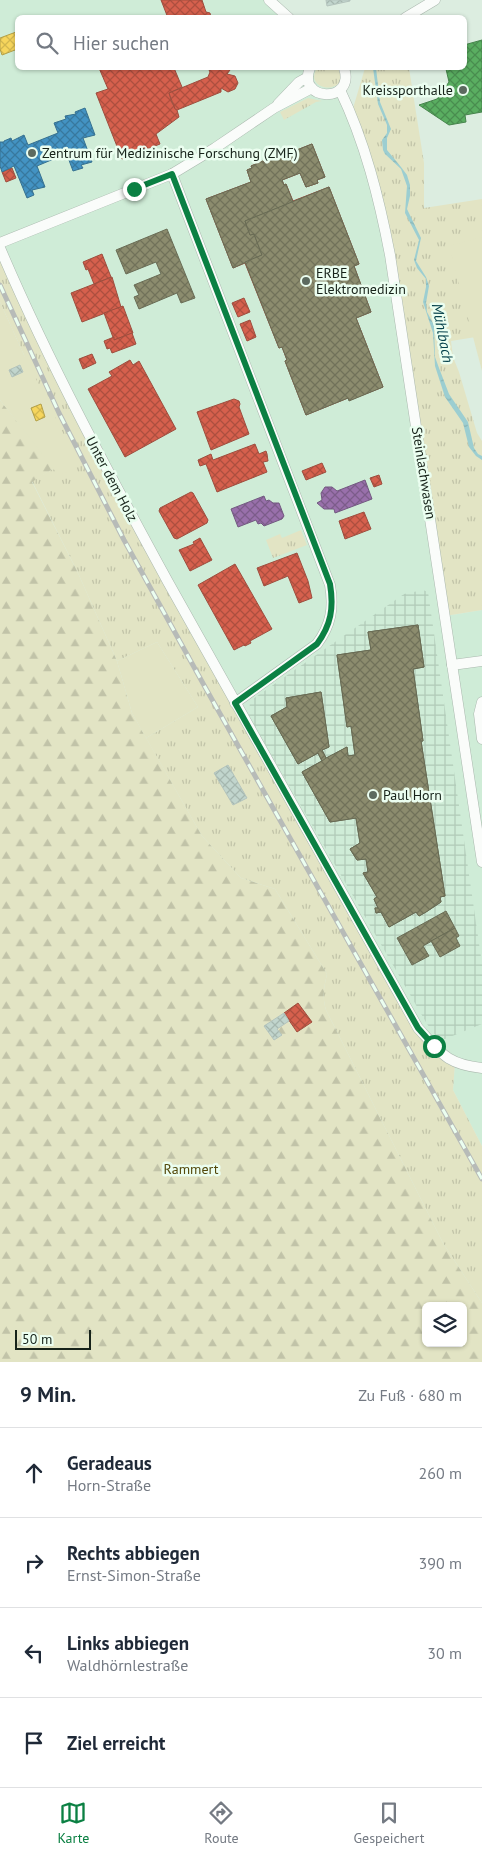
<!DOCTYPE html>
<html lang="de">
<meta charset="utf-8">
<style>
:root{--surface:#fff;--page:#f2f2f3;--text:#1f2937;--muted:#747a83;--line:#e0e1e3;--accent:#0b8043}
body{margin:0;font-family:"PT Sans",sans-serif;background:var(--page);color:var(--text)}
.controls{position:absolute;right:15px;bottom:15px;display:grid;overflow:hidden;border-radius:8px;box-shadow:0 1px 4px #0004}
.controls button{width:45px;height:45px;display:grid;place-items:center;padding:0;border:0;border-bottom:1px solid var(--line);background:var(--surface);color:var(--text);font:25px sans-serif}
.scale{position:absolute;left:15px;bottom:12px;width:76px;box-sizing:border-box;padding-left:5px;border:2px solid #17231a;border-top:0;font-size:14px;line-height:18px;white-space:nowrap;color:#17231a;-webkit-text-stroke:4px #ebfef0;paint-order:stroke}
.stop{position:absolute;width:15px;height:15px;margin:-11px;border:4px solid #0b8043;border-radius:50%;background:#fff}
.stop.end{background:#0b8043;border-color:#fff;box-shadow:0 1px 5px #0008}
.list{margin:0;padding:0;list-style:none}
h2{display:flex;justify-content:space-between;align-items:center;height:65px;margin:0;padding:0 20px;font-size:21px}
h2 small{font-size:16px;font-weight:400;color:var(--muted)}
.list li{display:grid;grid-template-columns:32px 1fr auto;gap:15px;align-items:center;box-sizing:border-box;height:90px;padding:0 20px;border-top:1px solid var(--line)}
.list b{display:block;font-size:19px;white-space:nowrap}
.list p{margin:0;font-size:16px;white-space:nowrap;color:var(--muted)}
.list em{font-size:16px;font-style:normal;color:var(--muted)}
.icon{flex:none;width:28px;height:28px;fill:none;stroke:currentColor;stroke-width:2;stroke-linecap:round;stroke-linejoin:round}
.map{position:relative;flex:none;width:482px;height:1362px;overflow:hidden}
.search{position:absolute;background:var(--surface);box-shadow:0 1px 4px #0004;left:15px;right:15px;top:15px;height:55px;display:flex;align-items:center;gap:12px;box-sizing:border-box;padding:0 18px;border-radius:8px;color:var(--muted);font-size:19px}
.sheet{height:425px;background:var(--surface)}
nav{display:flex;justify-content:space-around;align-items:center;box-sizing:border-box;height:70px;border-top:1px solid var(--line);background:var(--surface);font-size:14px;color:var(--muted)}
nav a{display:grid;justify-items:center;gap:2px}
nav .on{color:var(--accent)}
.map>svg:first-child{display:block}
.built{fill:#cfecd7}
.industrial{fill:url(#industrial-grid)}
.grass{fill:url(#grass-tufts)}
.forest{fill:url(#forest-firs);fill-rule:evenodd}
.green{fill:#e2e4c4}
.water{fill:url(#water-ripples)}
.homes{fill:url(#homes-cross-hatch);stroke:#b3a048}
.shops{fill:url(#shops-cross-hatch);stroke:#9d4e3e}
.offices{fill:url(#offices-cross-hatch);stroke:#725980}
.schools{fill:url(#schools-cross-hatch);stroke:#367190}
.public{fill:url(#public-cross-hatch);stroke:#46844c}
.industry{fill:url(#industry-cross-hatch);stroke:#696c55}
.building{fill:url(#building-cross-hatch);stroke:#b4c4bd}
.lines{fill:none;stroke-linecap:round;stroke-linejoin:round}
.minor-casing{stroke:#aab8ae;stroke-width:11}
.minor{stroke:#fafcfa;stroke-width:10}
.rail-casing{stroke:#b7bbb8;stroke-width:5}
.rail{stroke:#ebfef0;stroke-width:3;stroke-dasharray:9;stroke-linecap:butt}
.route{stroke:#0b8043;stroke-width:6}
.poi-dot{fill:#5c6a5f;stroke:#ebfef0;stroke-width:2}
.labels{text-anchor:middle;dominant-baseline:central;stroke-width:5;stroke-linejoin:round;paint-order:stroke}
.poi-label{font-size:14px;fill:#17231a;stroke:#ebfef0;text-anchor:start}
.street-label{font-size:14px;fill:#17231a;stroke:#ebfef0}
.park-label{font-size:14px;fill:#53480a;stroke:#ebfef0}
.water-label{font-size:15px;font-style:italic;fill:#06424b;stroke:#ebfef0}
</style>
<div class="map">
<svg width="482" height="1362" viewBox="0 0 482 1362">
<defs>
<pattern id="industrial-grid" width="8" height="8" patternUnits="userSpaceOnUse" patternTransform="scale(1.25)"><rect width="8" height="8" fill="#cfecd7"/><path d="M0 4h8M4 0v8" fill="none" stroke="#b1cab8"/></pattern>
<pattern id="grass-tufts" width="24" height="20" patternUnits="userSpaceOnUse" patternTransform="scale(1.25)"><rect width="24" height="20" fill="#e2e4c4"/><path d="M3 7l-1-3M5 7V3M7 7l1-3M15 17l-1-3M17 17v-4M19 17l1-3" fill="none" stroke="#c1c3a8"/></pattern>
<pattern id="forest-firs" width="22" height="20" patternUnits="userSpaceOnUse" patternTransform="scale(1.25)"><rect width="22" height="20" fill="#e2e4c4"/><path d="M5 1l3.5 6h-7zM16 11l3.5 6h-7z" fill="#c1c3a8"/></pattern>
<pattern id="water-ripples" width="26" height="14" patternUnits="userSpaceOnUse" patternTransform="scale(1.25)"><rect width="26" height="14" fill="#9cced1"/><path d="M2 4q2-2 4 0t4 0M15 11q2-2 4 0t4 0" fill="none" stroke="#86b1b3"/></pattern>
<pattern id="homes-cross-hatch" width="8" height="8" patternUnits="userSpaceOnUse" patternTransform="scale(1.25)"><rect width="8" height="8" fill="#f6d55c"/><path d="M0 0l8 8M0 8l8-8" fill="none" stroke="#d2b74f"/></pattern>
<pattern id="shops-cross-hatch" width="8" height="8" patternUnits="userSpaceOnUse" patternTransform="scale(1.25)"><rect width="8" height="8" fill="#d6604d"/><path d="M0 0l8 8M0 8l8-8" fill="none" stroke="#ad4f3f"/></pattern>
<pattern id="offices-cross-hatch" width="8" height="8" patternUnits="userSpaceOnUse" patternTransform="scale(1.25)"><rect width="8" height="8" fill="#9970ab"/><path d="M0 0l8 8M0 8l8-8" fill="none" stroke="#7c5c8a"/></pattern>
<pattern id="schools-cross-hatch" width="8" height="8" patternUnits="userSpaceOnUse" patternTransform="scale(1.25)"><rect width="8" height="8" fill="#4393c3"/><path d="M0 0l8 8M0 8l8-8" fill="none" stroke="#37789e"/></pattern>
<pattern id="public-cross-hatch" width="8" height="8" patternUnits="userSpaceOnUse" patternTransform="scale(1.25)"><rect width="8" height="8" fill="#5aae61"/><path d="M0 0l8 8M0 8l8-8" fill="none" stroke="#498d4f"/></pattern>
<pattern id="industry-cross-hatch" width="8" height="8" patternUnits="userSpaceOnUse" patternTransform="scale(1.25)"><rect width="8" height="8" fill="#8c8c6e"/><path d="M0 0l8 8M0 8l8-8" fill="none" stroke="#71725a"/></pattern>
<pattern id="building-cross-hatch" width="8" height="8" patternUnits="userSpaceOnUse" patternTransform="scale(1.25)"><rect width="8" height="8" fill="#c1d5cd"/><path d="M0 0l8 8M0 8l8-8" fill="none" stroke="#a5b7af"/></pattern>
</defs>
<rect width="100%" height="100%" fill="#dcede0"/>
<path class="built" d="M 0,0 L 269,0 L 289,17 L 18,18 L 18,68 L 319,68 L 340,90 L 374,182 L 446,616 L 482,610 L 482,1146 L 453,1090 L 455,1063 L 418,1028 L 94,447 L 0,248 Z"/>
<path class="industrial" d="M 423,590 L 428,592 L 482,964 L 482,1024 L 445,1039 L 438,1039 L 427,1024 L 249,716 L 250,701 L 404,594 Z"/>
<g class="grass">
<path d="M 317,68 L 338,68 C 353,95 302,93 317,68 Z"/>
<path d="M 365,68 L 409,68 L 424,163 L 424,208 L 482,199 L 482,336 L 451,341 L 453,357 L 459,372 L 477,433 L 482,441 L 482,610 L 445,616 L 390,254 L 351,115 Z"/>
<path d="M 308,98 L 322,101 L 316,102 L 284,120 L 280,112 Z"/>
<path d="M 0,248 L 46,349 L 418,1027 L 455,1063 L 453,1090 L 482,1146 L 482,1303 L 443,1243 L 326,1010 C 322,997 324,987 327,974 L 275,889 L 241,878 L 202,836 L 146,738 L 198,707 L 157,642 L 117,661 L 78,573 L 32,481 L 54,468 L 24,355 L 0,302 Z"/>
<path d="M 301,530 L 307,545 L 273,558 L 266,540 L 280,534 L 282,538 Z"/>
</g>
<path class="forest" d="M 0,400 L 54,468 L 32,482 L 78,573 L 117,661 L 132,713 L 202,836 L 241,878 L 275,889 L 327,974 C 324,987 322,997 326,1010 L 443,1243 L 482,1303 L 482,1362 L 0,1362 ZM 426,1306 L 463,1306 L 463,1343 L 426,1343 Z"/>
<g class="green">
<path d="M 482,237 L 482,371 L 449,246 Z"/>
<path d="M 0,302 L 24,355 L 79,465 L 59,476 L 0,400 Z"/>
<path d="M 157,642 L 198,707 L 146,738 L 132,713 L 117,661 Z"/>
</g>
<path class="water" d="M 373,68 L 376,68 L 380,102 L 391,129 L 387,138 L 387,150 L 401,167 L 407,175 L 410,185 L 410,196 L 407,209 L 421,238 L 416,261 L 426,277 L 429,286 L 426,303 L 427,312 L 434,325 L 435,357 L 439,368 L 449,394 L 468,422 L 474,448 L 478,454 L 482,456 L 482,460 L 476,456 L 469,447 L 463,423 L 445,397 L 435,366 L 433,333 L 423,302 L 426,287 L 426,279 L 417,268 L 414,260 L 419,240 L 405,213 L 407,186 L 401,169 L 385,154 L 383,150 L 382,140 L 387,133 L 387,125 L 378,104 Z"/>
<g class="homes">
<path d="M 16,32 L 18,52 L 16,52 L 15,50 L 2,55 L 0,49 L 0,38 Z"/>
<path d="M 41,404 L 45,417 L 36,421 L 31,408 Z"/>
</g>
<g class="shops">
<path d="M 161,0 L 202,0 L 206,12 L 210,13 L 211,18 L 168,18 Z"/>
<path d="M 99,68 L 174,68 L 182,87 L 169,93 L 172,103 L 177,110 L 179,117 L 156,134 L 160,144 L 122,159 L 96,93 L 108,89 Z"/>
<path d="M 208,68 L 229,68 L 230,70 L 227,74 L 235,76 L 238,83 L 235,89 L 228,92 L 221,88 L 221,92 L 177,110 L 175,109 L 169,93 L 208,77 L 210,72 Z"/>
<path d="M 312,144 L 325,177 L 317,180 L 318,183 L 306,187 L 300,173 L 282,180 L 284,185 L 286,184 L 293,201 L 329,187 L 359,264 L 354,266 L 371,312 L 356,318 L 383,387 L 350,400 L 348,398 L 306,415 L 285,361 L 287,360 L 282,347 L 279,348 L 245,263 L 233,268 L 206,199 L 251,182 L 247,170 L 252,168 L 251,166 L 263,161 L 264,163 Z"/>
<path d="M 12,168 L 16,178 L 6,182 L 2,172 Z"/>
<path d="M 102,254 L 111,277 L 94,284 L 88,269 L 86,270 L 83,262 Z"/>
<path d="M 112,277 L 121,307 L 82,322 L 71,293 Z"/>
<path d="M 244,298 L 250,312 L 238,317 L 232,303 Z"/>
<path d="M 123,306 L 133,333 L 114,340 L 104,313 Z"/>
<path d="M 250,320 L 256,337 L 247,341 L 240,324 Z"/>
<path d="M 132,333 L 136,344 L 112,353 L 110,348 L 107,349 L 104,341 L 114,337 L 114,340 Z"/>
<path d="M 92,354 L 96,363 L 83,369 L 79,359 Z"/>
<path d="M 130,360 L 133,365 L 139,361 L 176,429 L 125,457 L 88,389 L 112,376 L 109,372 Z"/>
<path d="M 234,399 L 239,401 L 240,404 L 239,407 L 249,434 L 211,450 L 197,412 Z"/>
<path d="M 255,444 L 259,454 L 266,451 L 267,454 L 268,461 L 263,462 L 267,472 L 217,492 L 206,464 L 200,466 L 198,460 L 211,454 L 213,460 Z"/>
<path d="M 322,463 L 326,472 L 306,480 L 302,471 Z"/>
<path d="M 379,475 L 382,484 L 374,487 L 370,478 Z"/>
<path d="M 191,492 L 193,493 L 208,520 L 207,523 L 177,539 L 174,538 L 159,511 L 160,508 Z"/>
<path d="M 364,512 L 371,529 L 345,539 L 339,521 Z"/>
<path d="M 200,538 L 212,560 L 190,571 L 179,550 L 194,544 L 193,542 Z"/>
<path d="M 297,553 L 308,581 L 312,598 L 299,603 L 288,576 L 264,586 L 257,568 Z"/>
<path d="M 235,564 L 272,629 L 250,641 L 251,643 L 245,646 L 244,645 L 234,650 L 198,585 Z"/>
<path d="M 298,1003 L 312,1022 L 297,1032 L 284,1013 Z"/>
</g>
<g class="offices">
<path d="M 365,480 L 372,499 L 335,513 L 334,509 L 324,509 L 317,503 L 322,500 L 321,493 L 325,487 L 332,487 L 337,491 Z"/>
<path d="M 264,496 L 266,501 L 269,500 L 273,503 L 279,503 L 284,516 L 282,519 L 264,526 L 261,523 L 258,524 L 256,520 L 238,527 L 231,509 Z"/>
</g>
<path class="schools" d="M 85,108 L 95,135 L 83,138 L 92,162 L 81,165 L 83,168 L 73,171 L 66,152 L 63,154 L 63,155 L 37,166 L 45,187 L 32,190 L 34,195 L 27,198 L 14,166 L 2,172 L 0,166 L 0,142 L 4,142 L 4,141 L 11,138 L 12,141 L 24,135 L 28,145 L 58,133 L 54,123 L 66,119 L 65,116 L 76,114 L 75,112 Z"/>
<path class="public" d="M 482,40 L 482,112 L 465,115 L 466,122 L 449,125 L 419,105 L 437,99 L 449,82 L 446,69 L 464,68 L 464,45 Z"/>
<g class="industry">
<path d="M 312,144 L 325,177 L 317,180 L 318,183 L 306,187 L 300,173 L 282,180 L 284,185 L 286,184 L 293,202 L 245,221 L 250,235 L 254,234 L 262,255 L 233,268 L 206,199 L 251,182 L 247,170 L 252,168 L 251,166 L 263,161 L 264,163 Z"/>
<path d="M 329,187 L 359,264 L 354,266 L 371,312 L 356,318 L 383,387 L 349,401 L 348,398 L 306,415 L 285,361 L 287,360 L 282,347 L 279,348 L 245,262 L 262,255 L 254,234 L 250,235 L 245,221 Z"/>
<path d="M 167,229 L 195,298 L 181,303 L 177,293 L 139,309 L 134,297 L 139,295 L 134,285 L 161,274 L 156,262 L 126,274 L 116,250 Z"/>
<path d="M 418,625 L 424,667 L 413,669 L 423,741 L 421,741 L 445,896 L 440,897 L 441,902 L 426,912 L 419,916 L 416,912 L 389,927 L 381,912 L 376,913 L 375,908 L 378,908 L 374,899 L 377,897 L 363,873 L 368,872 L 366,859 L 357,860 L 350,849 L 360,843 L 356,818 L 330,822 L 302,772 L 347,747 L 348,756 L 355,755 L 351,726 L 347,727 L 337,655 L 371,650 L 368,632 Z"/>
<path d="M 418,625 L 424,667 L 413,669 L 423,741 L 421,741 L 445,896 L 440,897 L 441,902 L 426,912 L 419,916 L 416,912 L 389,927 L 381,912 L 376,913 L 375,908 L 378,908 L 374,899 L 377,897 L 363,873 L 368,872 L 366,859 L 357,860 L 350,849 L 360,843 L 356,818 L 330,822 L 302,772 L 322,761 L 318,753 L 298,764 L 271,716 L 287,707 L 286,698 L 321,692 L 329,747 L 322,750 L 326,758 L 347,747 L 348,756 L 355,755 L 351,726 L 347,727 L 337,655 L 371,650 L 368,632 Z"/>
<path d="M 321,692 L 329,747 L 322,750 L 326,758 L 322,761 L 318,753 L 298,764 L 271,716 L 287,707 L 286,698 Z"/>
<path d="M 446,911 L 455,928 L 423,946 L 429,956 L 412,965 L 397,938 Z"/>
<path d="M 455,928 L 459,936 L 456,938 L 460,946 L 440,957 L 431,941 Z"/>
</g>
<g class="building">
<path d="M 326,0 L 350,0 L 350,1 L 327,6 Z"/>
<path d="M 20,365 L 23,372 L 12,377 L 9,370 Z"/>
<path d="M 228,765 L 247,798 L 233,805 L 214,773 Z"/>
<path d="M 284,1013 L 289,1021 L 277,1029 L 282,1035 L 274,1040 L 264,1026 Z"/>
</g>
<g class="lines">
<defs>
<g id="minor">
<path d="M 269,0 L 289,18"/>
<path d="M 405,18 L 435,0"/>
<path d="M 310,68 C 296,102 356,104 344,68"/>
<path d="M 340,90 C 365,142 379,198 390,255 L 482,862"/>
<path d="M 278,104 L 299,82 L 308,77"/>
<path d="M 172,174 L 330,585 C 334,608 331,625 317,644 L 235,703"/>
<path d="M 0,243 L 172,174 L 215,148 L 274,108 L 312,88"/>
<path d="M 0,248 C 49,363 108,472 168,582 C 250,731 334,879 418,1028 C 441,1053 446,1064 482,1068"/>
<path d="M 452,665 L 482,661"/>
<path d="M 482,702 L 479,714 L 482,739"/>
</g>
</defs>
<use href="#minor" class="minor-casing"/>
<use href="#minor" class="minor"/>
<defs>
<path id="rail" d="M 0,285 L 59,413 L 124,540 L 205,687 L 482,1179"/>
</defs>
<use href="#rail" class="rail-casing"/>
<use href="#rail" class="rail"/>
</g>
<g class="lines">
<path class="route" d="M 134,189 L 172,174 L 330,584 C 334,608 331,625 317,644 L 235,703 L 418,1028 L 434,1046"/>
</g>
<g class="poi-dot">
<circle cx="463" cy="90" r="5"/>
<circle cx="32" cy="153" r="5"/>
<circle cx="306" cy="281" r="5"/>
<circle cx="373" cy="795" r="5"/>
</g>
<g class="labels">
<g class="poi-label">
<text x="453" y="90" text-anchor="end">Kreissporthalle</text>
<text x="42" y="153">Zentrum für Medizinische Forschung (ZMF)</text>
<text x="316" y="273">ERBE<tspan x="316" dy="16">Elektromedizin</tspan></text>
<text x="383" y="795">Paul Horn</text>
</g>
<g class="street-label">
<text transform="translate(424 473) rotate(81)">Steinlachwasen</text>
<text transform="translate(112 479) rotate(62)">Unter dem Holz</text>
</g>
<g class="park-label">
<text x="191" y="1169">Rammert</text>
</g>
<g class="water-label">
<text transform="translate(443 333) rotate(79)">Mühlbach</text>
</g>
</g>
</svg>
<div class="controls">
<button><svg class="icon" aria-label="layers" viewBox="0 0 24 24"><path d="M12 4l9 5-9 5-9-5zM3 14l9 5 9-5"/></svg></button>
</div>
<div class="scale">50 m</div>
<div class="stop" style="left:434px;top:1046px"></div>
<div class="stop end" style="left:134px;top:189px"></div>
<div class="search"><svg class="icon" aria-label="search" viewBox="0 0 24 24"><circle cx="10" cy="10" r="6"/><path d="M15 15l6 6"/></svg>Hier suchen</div>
</div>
<section class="sheet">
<h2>9 Min.<small>Zu Fuß · 680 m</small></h2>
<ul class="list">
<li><svg class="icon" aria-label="ahead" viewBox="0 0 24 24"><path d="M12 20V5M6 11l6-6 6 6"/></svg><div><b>Geradeaus</b><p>Horn-Straße</p></div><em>260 m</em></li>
<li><svg class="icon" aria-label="right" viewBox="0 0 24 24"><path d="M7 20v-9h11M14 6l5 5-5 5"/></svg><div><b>Rechts abbiegen</b><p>Ernst-Simon-Straße</p></div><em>390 m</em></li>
<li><svg class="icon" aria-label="left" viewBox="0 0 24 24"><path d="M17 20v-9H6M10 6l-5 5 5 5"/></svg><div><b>Links abbiegen</b><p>Waldhörnlestraße</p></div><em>30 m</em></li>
<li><svg class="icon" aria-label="arrive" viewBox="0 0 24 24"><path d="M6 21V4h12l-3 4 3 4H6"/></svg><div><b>Ziel erreicht</b></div></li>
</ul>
</section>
<nav>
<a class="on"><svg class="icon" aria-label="map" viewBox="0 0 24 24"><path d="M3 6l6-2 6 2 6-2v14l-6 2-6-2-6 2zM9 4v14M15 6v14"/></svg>Karte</a>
<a><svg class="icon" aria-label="directions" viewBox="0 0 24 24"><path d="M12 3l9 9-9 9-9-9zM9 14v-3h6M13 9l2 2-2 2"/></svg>Route</a>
<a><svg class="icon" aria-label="saved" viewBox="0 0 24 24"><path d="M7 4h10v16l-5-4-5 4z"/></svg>Gespeichert</a>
</nav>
